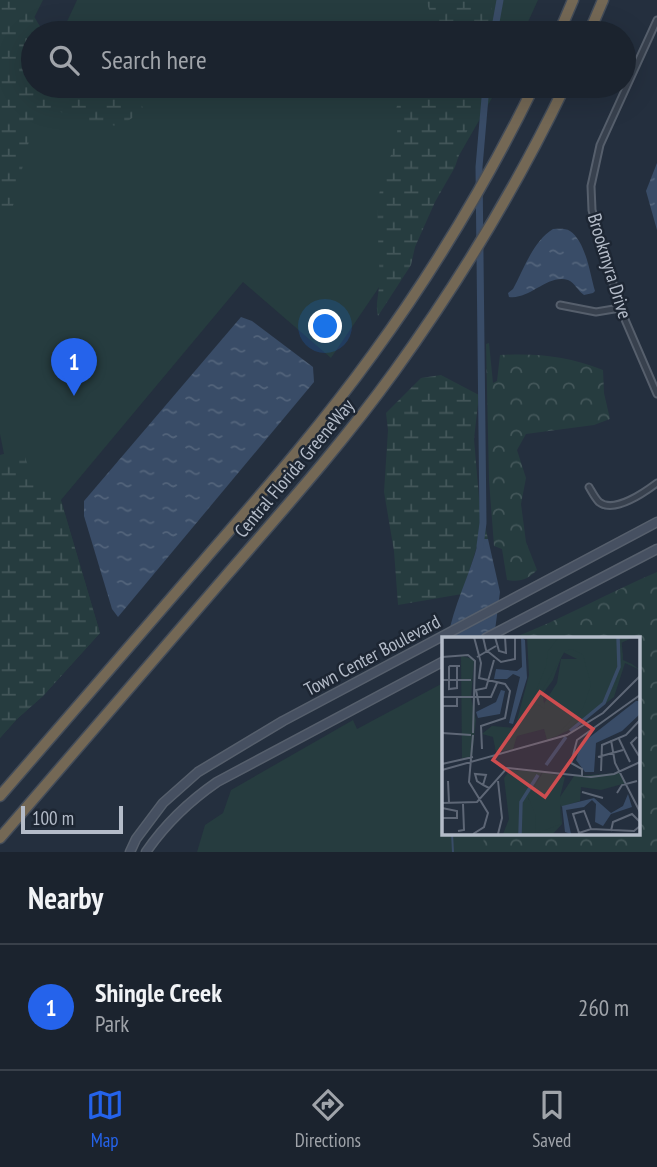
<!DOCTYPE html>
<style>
:root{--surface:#1b232e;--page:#282f3a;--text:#f1f3f6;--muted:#a0a4aa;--line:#39404a;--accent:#2563eb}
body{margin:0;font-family:"PT Sans Narrow",sans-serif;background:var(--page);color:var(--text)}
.scale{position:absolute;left:21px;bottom:18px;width:102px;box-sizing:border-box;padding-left:7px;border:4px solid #b4bcc9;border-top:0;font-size:19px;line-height:24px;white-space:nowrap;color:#b4bcc9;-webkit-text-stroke:5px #1d2633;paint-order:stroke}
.you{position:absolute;left:326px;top:327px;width:24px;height:24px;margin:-18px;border:5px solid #fff;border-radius:50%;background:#1a73e8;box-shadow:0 0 0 10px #1a73e833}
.badge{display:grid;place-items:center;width:46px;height:46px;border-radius:50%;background:var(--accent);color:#fff;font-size:23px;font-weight:700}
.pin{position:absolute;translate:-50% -58px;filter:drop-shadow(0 2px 4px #0008)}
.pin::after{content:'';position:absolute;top:37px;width:24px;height:21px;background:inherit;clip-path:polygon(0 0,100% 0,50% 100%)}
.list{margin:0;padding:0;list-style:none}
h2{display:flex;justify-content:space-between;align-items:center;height:91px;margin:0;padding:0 28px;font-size:30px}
h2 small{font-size:23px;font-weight:400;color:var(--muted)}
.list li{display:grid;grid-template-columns:46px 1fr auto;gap:21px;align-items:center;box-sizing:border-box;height:126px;padding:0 28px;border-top:2px solid var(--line)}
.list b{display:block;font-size:26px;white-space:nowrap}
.list p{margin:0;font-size:23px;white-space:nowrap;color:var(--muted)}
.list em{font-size:23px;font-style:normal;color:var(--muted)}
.icon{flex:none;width:38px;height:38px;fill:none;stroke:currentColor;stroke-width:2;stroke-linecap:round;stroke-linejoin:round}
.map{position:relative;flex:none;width:657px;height:852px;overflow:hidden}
.search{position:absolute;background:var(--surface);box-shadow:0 7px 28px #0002;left:21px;right:21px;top:21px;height:77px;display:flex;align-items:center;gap:18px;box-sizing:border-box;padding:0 24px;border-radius:38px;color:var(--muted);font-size:26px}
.sheet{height:217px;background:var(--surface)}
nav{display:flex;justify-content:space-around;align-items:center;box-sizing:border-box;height:98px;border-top:2px solid var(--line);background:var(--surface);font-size:19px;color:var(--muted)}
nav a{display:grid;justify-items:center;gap:4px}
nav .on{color:var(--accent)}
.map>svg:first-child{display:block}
.green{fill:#263c3f}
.forest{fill:url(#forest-crowns)}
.wetland{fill:url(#wetland-marsh)}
.water{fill:url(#water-ripples)}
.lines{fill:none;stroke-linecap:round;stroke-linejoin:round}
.stream{stroke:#394c67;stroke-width:2}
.canal{stroke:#394c67;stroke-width:7}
.street-casing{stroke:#565f6c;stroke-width:9}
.secondary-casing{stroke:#565f6c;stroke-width:11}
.highway-casing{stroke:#434c59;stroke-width:13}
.street{stroke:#38414e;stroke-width:5}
.secondary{stroke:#465061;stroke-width:8}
.highway{stroke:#746855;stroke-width:10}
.labels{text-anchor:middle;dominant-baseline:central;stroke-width:5;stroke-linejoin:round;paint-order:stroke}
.street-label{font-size:19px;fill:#b4bcc9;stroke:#1d2633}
.inset-river{fill:none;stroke:#394c67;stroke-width:3.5}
.inset-road{fill:none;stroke:#5e6776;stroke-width:2}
.view{fill:#ce4d50;fill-opacity:0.15;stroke:#ce4d50;stroke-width:3.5}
.inset-edge{fill:none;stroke:#b4bcc9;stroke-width:3.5}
</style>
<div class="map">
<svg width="657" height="852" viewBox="0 0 657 852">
<defs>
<pattern id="forest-crowns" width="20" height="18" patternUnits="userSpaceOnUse" patternTransform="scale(1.75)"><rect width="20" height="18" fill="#263c3f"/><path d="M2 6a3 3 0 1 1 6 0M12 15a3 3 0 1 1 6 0" fill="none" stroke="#435659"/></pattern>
<pattern id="wetland-marsh" width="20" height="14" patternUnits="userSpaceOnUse" patternTransform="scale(1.75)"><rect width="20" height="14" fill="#263c3f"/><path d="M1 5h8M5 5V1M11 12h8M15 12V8" fill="none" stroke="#435659"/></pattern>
<pattern id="water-ripples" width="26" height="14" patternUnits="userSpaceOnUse" patternTransform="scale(1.75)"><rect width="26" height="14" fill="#394c67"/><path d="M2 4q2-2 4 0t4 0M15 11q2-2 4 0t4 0" fill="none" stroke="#53647b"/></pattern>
</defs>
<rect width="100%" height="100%" fill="#242f3e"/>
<g class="green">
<path d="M 0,0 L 43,0 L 31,24 L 33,35 L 33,86 L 499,86 L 407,246 L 331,358 L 243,282 L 61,500 L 100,633 L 43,696 L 17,719 L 0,738 L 0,455 L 4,454 L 0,434 Z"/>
<path d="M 77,0 L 538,0 L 523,33 L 65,33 L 64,28 Z"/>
<path d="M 443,683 L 444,833 L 509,833 L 512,852 L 197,852 L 205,825 L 223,813 L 231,790 L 353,720 L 357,729 Z"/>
</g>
<g class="forest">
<path d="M 489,343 L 493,383 L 497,381 L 500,355 C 539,353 567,356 603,370 L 604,393 L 610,419 L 594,425 L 526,434 L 517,450 L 526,478 L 521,504 L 526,542 L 537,570 C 527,580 521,582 507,580 L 502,549 L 494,546 L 489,480 L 486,344 Z"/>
<path d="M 657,572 L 657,852 L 483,852 L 484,833 L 638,833 L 638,638 L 513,638 C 562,619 608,593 657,572 Z"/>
</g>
<g class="wetland">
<path d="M 0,0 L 24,0 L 44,33 L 33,33 L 33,86 L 113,86 L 123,92 L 140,96 L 143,110 L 121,126 L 97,124 L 52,109 L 50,113 L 44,114 L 29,141 L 10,218 L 4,224 L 0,223 Z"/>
<path d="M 426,0 L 492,0 L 491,33 L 433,33 L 434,25 Z"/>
<path d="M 405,86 L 486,86 L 485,102 L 470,122 L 455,167 L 435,202 L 415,247 L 411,265 L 378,316 C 375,303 379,296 379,283 C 381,247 372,210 384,174 C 388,161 395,148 397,133 C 398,128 395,122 395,117 C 396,106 400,95 405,86 Z"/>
<path d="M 441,375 L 479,395 L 474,439 L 479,498 L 488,539 L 481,539 L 478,543 L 462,594 L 398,605 L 394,551 L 384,492 L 388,430 L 386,413 L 421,378 Z"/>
<path d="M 23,451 L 34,484 L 61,501 L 100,633 L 43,696 L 17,719 L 0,738 L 0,455 Z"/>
</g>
<g class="water">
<path d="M 657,163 L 657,230 L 646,191 Z"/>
<path d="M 553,229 C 559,229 565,228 570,231 C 586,242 590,274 595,291 L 593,293 L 584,295 C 578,291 575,283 568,280 C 547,274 530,300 509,297 L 508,293 L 513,289 C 524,269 533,241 553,229 Z"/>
<path d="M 241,317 L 252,321 L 313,367 L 314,382 L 118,617 L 112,609 L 84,516 L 84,501 Z"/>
<path d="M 481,539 L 488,539 L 500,592 L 494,638 L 448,638 C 453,606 470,575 478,543 Z"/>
</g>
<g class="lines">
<path class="stream" d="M 452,833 L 453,852"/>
<g class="canal">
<path d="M 494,33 L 500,0"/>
<path d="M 480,546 L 483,523 L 479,167 L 486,86"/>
</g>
<defs>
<g id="street">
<path d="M 657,20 L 600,145 L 591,186 L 592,210 L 620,308 L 657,394"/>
<path d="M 560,305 L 596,312 L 620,308"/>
<path d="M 589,487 C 592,492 595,498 599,502 C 614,514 645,492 657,483"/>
</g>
<g id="secondary">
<path d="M 486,638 L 657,549"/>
<path d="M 130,852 L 136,839 L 163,803 L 198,772 L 283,721 L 657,522"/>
<path d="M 146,852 C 166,823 188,802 217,782 L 444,661"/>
</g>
<g id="highway">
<path d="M 559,33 L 573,0"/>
<path d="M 589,33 L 603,0"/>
<path d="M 0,796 C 68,717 137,638 205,559 C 263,492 321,426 373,354 C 435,269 488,180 534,86"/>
<path d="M 0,838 C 75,751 150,664 225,577 C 283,510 342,444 394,372 C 459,282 517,186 565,86"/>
</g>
</defs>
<use href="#street" class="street-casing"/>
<use href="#secondary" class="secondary-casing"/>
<use href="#highway" class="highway-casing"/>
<use href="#street" class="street"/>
<use href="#secondary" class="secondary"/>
<use href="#highway" class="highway"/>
</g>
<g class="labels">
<g class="street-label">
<text transform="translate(610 266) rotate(73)">Brookmyra Drive</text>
<text transform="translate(294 468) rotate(-50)">Central Florida GreeneWay</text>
<text transform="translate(372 655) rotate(-28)">Town Center Boulevard</text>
</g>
</g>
<g transform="translate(442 637)">
<rect width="198" height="198" fill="#242f3e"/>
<path d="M 85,0 L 190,1 L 179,6 L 181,23 L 190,27 L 198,33 L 183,26 L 172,60 L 132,91 L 105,103 L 102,92 L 75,99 L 71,112 L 54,115 L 51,96 L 40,97 L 50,89 L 73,91 L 87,38 ZM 121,15 L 135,22 L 119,22 L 115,46 L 101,68 L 99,59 L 111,43 ZM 19,19 L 32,22 L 29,61 L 34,83 L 30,120 L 20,121 ZM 68,133 L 100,135 L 86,162 L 119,185 L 118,160 L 132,139 L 178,136 L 184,146 L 159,153 L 139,150 L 138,164 L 119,170 L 120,187 L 111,197 L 61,197 L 67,182 L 62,141 Z" fill="#263c3f" fill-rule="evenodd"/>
<path d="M 101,135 L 123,140 L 118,160 L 122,165 L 118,168 L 119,187 L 93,197 L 94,179 L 86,160 Z" fill="#263c3f"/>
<path d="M 117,0 L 179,0 L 181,19 L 173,49 L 161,67 L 111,102 L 141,71 L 149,48 L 141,18 L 130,12 L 123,14 L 100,54 L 103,72 L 95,67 L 86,74 L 104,29 L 106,14 ZM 50,89 L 75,93 L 71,112 L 54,115 L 51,100 L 40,97 Z" fill="#263c3f"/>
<path d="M 79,0 L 83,3 L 85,41 L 71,87 L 67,86 L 78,40 L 71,37 L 65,42 L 52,42 L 54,32 L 75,34 L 80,30 ZM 59,53 L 63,54 L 58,77 L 36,81 L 34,75 L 54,65 ZM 194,64 L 198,64 L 198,77 L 180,94 L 154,106 L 152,135 L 143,135 L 134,123 L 139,107 ZM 186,157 L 190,170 L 169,177 L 161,189 L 153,185 L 154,167 L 150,163 L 142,170 L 124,173 L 129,197 L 123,195 L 120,169 L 152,161 L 169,176 L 181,169 Z" fill="#394c67"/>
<path class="inset-river" d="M 128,94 L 162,66 L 177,30 L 176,0M 104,128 L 124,100M 78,197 L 79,165 L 96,138"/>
<path class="inset-road" d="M 32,0 L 39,26 L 37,41 L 63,47 L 68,54 L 63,81 L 39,89 L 40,112M 41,0 L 44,13 L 59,25 L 73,22 L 73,0M 53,0 L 57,14 L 64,16 L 63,0M 0,20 L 26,18 L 33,24 L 31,96M 35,20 L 54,9M 15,29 L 15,51 L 7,52 L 7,30 L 8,29 L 18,29M 0,43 L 29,43M 0,60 L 49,60 L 55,46M 37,68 L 34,53 L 44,51 L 52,23M 0,69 L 15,69 L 15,60M 0,96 L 29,98M 31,98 L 27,145 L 46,176 L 42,190 L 31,197M 195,100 L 189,106 L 197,119M 177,102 L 188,125M 169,103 L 173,126 L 198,175M 156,120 L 181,113M 0,127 L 31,120M 0,133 L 125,98 L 161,76 L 198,39M 159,134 L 160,108 L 184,98 L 198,83M 140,139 L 140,132 L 129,126 L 135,103 L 198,58M 6,144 L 7,166M 41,148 L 44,138 L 33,137 L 35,144 L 41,148 L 47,151M 140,155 L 161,161M 175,156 L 180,148 L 195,144M 0,166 L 35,165 L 65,131 L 149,140 L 172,137 L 198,125M 0,171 L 15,174 L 15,181 L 0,181M 149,192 L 142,174 L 131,177 L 137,196 L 149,192 L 192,194 L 198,189M 16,194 L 22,193 L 21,167M 169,194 L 171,185 L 190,177 L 198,185M 56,197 L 60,181 L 56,144"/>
<path class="view" d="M 98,55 L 151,92 L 103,160 L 51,123 Z"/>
<rect width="198" height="198" class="inset-edge"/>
</g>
</svg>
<div class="scale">100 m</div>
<div class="you"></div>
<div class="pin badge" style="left:74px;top:396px">1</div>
<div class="search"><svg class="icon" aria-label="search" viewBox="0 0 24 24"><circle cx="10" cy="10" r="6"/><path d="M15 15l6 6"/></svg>Search here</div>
</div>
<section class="sheet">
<h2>Nearby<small></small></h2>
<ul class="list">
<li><span class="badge">1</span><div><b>Shingle Creek</b><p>Park</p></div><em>260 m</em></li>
</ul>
</section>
<nav>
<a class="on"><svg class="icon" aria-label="map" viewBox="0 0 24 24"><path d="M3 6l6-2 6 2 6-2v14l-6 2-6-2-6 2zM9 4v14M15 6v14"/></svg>Map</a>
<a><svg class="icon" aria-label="directions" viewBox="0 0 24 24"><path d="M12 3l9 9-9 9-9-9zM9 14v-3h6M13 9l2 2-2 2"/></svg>Directions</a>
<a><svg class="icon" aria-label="saved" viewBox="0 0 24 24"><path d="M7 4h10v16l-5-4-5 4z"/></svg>Saved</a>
</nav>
